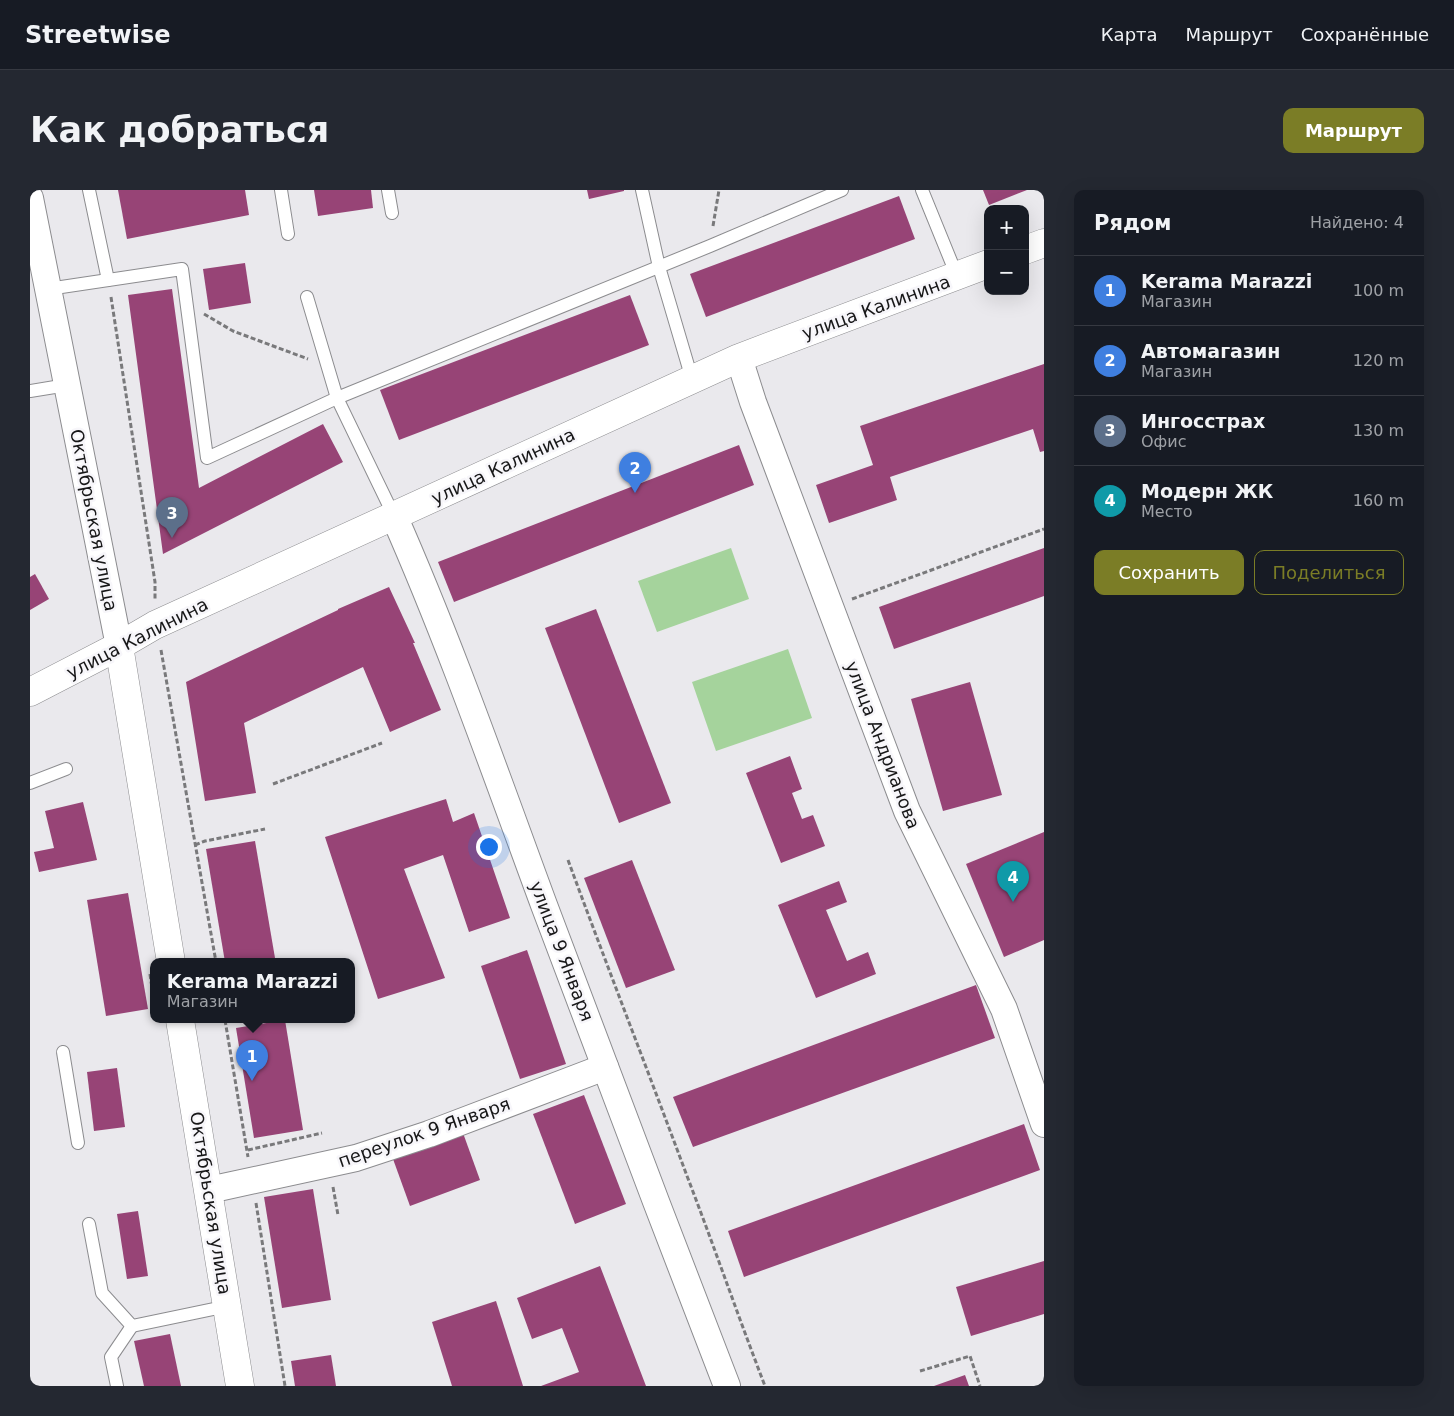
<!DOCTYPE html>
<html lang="ru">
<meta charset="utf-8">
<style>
:root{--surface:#171b24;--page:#242831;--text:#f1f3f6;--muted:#9ea1a6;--line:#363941;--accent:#7b7d26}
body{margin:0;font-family:"DejaVu Sans",sans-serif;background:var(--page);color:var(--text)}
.controls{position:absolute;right:15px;top:15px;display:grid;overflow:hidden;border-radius:10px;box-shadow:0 5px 20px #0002}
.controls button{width:45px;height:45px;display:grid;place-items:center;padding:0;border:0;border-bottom:1px solid var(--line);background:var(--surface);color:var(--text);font:25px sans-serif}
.you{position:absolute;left:458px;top:656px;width:18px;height:18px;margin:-12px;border:4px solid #fff;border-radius:50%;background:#1a73e8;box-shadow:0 0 0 8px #1a73e833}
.badge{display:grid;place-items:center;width:32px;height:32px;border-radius:50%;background:var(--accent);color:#fff;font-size:16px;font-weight:700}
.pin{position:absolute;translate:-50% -41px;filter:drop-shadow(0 1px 2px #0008)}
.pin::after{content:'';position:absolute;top:26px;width:18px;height:15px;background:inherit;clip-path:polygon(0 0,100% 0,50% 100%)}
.popup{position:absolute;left:120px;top:768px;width:205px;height:65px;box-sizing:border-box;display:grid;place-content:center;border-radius:10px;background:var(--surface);filter:drop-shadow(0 1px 4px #0005);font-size:16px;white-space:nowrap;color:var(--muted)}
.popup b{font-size:19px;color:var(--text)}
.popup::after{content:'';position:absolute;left:50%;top:100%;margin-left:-10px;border:10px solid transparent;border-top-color:var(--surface)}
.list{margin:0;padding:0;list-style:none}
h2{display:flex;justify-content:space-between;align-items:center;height:65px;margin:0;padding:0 20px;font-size:21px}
h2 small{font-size:16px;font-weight:400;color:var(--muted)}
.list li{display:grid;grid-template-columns:32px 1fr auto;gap:15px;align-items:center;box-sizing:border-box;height:70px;padding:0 20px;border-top:1px solid var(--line)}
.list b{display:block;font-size:19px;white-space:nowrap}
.list p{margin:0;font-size:16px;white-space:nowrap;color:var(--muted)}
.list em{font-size:16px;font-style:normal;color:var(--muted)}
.actions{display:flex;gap:10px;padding:15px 20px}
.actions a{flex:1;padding:11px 0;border:1px solid var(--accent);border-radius:10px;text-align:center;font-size:18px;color:var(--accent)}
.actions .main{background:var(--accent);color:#fff}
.map{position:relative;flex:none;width:1014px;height:1196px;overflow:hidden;border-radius:10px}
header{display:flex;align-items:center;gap:30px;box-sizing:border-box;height:70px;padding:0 25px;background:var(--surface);border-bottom:1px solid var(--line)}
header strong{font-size:24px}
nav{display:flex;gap:28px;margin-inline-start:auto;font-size:18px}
.intro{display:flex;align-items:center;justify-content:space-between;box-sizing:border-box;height:120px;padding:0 30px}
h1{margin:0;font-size:35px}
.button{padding:12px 22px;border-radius:10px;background:var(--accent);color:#fff;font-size:18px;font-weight:700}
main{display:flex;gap:30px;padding:0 30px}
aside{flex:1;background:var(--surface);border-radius:10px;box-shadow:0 5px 20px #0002}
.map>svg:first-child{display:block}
.green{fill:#a5d39c}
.building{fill:#974476}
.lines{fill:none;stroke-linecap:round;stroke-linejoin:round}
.lane-casing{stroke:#8c8c8f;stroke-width:14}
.street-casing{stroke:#8c8c8f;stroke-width:28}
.secondary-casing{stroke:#8c8c8f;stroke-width:29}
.path{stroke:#79797b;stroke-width:3;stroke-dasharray:5 2.5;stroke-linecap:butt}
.lane{stroke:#fff;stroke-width:12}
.street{stroke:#fff;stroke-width:26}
.secondary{stroke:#fff;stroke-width:28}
.labels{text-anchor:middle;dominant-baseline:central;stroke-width:5;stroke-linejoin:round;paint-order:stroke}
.street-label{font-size:18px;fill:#171718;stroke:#f7f6fa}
</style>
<header>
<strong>Streetwise</strong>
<nav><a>Карта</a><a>Маршрут</a><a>Сохранённые</a></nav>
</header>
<div class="intro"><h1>Как добраться</h1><a class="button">Маршрут</a></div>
<main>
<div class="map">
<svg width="1014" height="1196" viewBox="0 0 1014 1196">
<rect width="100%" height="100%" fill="#eae9ed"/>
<g class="green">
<path d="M 701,358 L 719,409 L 627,442 L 608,391 Z"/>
<path d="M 758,459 L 782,528 L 686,561 L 662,492 Z"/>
</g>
<g class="building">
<path d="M 88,0 L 215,0 L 219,25 L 97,49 Z"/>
<path d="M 284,0 L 341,0 L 343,18 L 288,26 Z"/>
<path d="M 557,0 L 594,0 L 594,1 L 559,9 Z"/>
<path d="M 953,0 L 997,0 L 959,15 Z"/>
<path d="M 869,6 L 885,49 L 676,127 L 660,84 Z"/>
<path d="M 215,73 L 221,113 L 179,120 L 173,79 Z"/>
<path d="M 142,99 L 169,298 L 293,234 L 313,272 L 133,364 L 98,105 Z"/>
<path d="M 600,105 L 619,155 L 369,250 L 350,200 Z"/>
<path d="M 1014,174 L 1014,261 L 1010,262 L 1003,239 L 860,287 L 867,310 L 799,333 L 786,295 L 843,275 L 830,236 Z"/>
<path d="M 709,255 L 724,295 L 424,412 L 408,372 Z"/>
<path d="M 1014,358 L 1014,406 L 864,459 L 849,417 Z"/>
<path d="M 5,384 L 19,409 L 0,420 L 0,387 Z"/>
<path d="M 359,397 L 385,453 L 383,453 L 411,520 L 360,542 L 333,477 L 214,533 L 226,603 L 175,611 L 156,492 L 308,420 L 308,419 Z"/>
<path d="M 566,419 L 641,613 L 589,633 L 515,438 Z"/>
<path d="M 940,492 L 972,605 L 913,621 L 881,509 Z"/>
<path d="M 760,566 L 772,599 L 762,603 L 772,629 L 783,625 L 795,656 L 751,673 L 716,583 Z"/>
<path d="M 416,609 L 423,632 L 444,623 L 480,728 L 439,742 L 413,665 L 374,679 L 415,788 L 348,809 L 295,647 Z"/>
<path d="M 53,612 L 67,670 L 9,682 L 4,662 L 24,658 L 15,621 Z"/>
<path d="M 1014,642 L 1014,750 L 974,767 L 936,674 Z"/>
<path d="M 225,651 L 245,768 L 218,772 L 195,772 L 176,659 Z"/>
<path d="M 602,670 L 645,780 L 596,798 L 554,688 Z"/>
<path d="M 809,691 L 817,712 L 796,720 L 817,771 L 838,762 L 846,784 L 786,808 L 748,715 Z"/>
<path d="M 98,703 L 118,819 L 76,826 L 57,710 Z"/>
<path d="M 497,760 L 536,874 L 490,889 L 451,776 Z"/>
<path d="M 946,795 L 965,848 L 663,957 L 643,907 Z"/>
<path d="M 255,830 L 273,940 L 224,948 L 206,838 Z"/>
<path d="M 87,878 L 95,937 L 64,941 L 57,882 Z"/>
<path d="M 554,905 L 596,1014 L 545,1034 L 503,924 Z"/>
<path d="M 994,934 L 1010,980 L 714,1087 L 698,1041 Z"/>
<path d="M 433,943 L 450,990 L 380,1016 L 363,969 Z"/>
<path d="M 283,999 L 301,1110 L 252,1118 L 234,1007 Z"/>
<path d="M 108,1021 L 118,1086 L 97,1089 L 87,1024 Z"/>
<path d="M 1014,1071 L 1014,1124 L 941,1146 L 926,1097 Z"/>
<path d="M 570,1076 L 616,1196 L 511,1196 L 549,1182 L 532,1138 L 502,1149 L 487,1108 Z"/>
<path d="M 466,1111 L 493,1196 L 422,1196 L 402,1132 Z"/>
<path d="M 140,1144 L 151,1196 L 114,1196 L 104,1151 Z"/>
<path d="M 301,1165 L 306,1196 L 265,1196 L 261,1171 Z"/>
<path d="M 935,1185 L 939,1196 L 904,1196 Z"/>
</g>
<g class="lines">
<defs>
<g id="lane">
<path d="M 59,0 L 78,90"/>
<path d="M 251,0 L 258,44"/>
<path d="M 358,0 L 362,23"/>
<path d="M 612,0 L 629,77 L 662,189"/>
<path d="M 892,0 L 927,86"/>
<path d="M 18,99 L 152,79 L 177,268 L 307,208 L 364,326"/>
<path d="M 277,107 L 307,208 L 680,56 L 812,0"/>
<path d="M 0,201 L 37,195"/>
<path d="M 0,593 L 36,579"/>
<path d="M 33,862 L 48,953"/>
<path d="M 59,1034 L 72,1103 L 102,1136 L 198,1116"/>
<path d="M 87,1196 L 81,1167 L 102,1136"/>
</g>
<g id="street">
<path d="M 0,8 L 89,456"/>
<path d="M 709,168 L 723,212 L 877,621 L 974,819 L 1014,934"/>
<path d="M 364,326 C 420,453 466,585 514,715 C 574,876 635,1036 697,1196"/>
<path d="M 179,1000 L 326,968 L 399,944 L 575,877"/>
</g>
<g id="secondary">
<path d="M 995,60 L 1014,53"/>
<path d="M 89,456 L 141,772"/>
<path d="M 0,502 L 89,456 L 125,435 L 709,168 L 958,74"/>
<path d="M 150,830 L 210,1196"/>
</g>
</defs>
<use href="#lane" class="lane-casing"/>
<use href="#street" class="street-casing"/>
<use href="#secondary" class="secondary-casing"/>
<g class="path">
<path d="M 683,36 L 689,0"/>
<path d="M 81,107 L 125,392 L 125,409"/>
<path d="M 174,124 L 203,141 L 278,169"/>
<path d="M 822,409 L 1014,339"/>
<path d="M 131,460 L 186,772"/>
<path d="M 243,594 L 352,553"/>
<path d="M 165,655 L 175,651 L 235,639"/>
<path d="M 538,670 C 577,776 618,881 657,986 C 684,1056 708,1126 735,1196"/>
<path d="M 120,784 L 123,805"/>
<path d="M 195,830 L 218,967"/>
<path d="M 218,960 L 292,943"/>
<path d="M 303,997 L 308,1025"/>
<path d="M 226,1013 L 255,1196"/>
<path d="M 890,1181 L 940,1166 L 950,1196"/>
</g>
<use href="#lane" class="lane"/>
<use href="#street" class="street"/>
<use href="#secondary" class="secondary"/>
</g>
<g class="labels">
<g class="street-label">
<text transform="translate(846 117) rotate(-20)">улица Калинина</text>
<text transform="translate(473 276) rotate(-25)">улица Калинина</text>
<text transform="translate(64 330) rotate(79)">Октябрьская улица</text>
<text transform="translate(107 448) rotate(-27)">улица Калинина</text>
<text transform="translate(853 555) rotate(69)">улица Андрианова</text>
<text transform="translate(532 761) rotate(69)">улица 9 Января</text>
<text transform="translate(394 942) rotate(-19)">переулок 9 Января</text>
<text transform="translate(181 1013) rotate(81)">Октябрьская улица</text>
</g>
</g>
</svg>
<div class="controls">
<button>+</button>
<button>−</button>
</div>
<div class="you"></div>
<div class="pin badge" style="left:222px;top:891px;background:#3f7fe0">1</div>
<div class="popup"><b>Kerama Marazzi</b>Магазин</div>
<div class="pin badge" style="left:605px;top:303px;background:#3f7fe0">2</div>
<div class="pin badge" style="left:142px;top:348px;background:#5c6f8a">3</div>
<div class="pin badge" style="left:983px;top:712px;background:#0f9aa8">4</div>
</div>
<aside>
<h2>Рядом<small>Найдено: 4</small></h2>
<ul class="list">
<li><span class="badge" style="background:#3f7fe0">1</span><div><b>Kerama Marazzi</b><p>Магазин</p></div><em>100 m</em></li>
<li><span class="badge" style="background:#3f7fe0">2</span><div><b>Автомагазин</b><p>Магазин</p></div><em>120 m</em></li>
<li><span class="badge" style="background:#5c6f8a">3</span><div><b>Ингосстрах</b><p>Офис</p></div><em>130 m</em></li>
<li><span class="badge" style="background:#0f9aa8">4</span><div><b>Модерн ЖК</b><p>Место</p></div><em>160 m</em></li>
</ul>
<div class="actions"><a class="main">Сохранить</a><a>Поделиться</a></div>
</aside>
</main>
